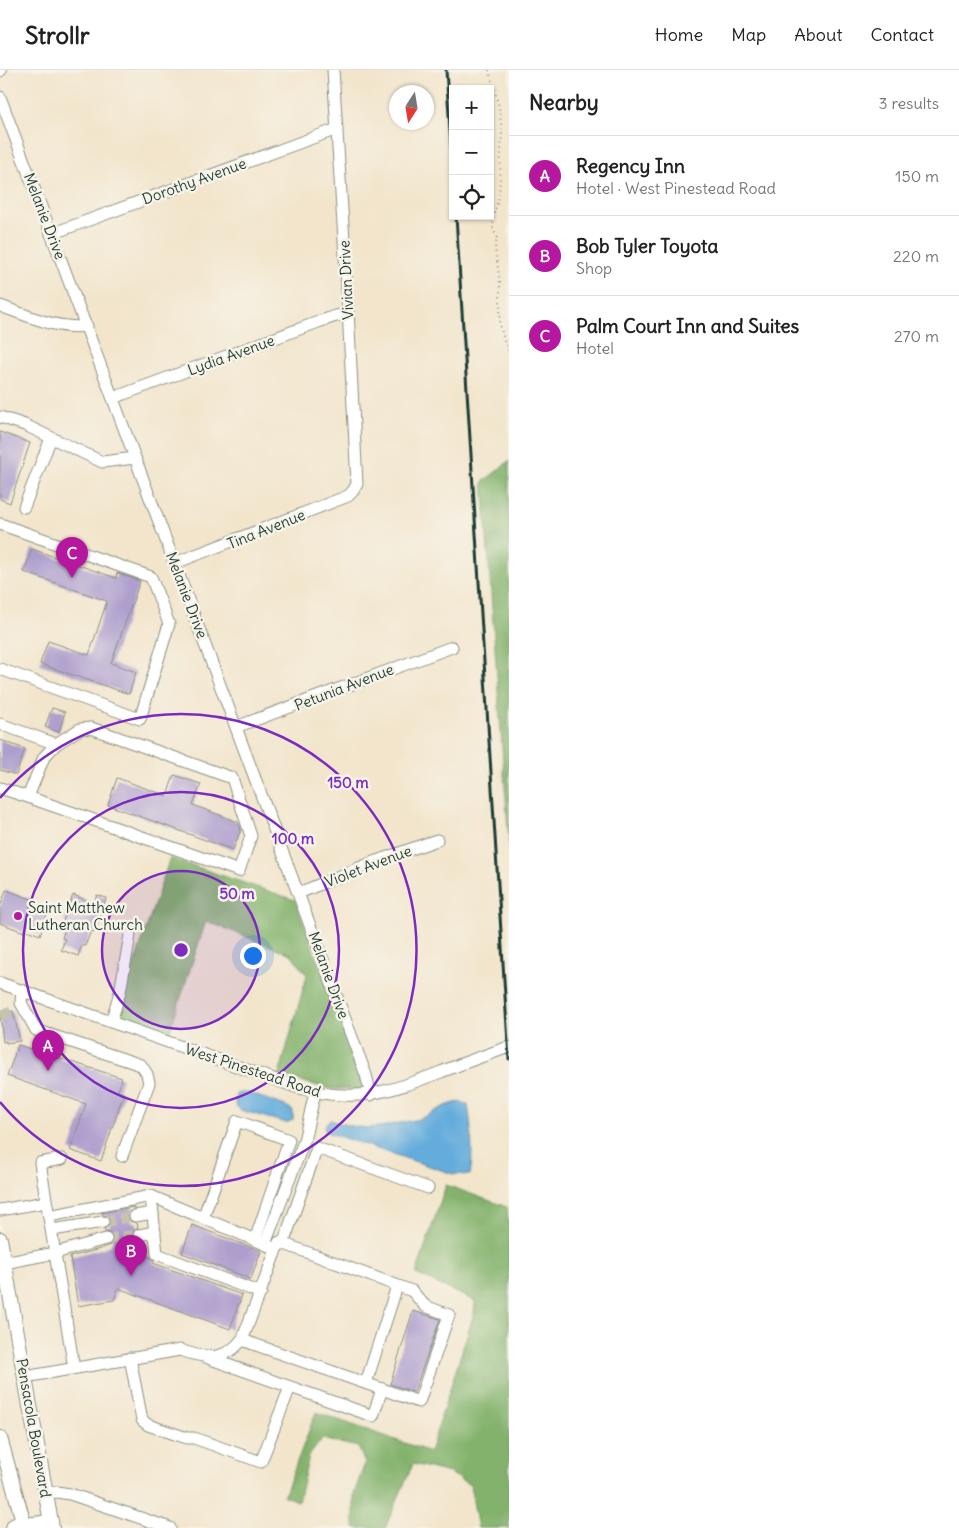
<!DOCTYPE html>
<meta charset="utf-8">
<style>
:root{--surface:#fff;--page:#f6f6f6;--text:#222;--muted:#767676;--line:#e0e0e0;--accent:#b5179e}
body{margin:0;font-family:Delius,sans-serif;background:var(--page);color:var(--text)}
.controls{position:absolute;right:15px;top:15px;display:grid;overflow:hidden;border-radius:0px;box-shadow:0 1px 4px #0004}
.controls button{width:45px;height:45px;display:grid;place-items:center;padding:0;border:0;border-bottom:1px solid var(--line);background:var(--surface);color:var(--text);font:25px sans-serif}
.compass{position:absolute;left:389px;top:15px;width:45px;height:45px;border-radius:50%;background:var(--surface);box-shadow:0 1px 4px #0004;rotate:192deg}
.you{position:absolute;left:252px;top:885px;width:18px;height:18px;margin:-12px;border:4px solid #fff;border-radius:50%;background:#1a73e8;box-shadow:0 0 0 8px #1a73e833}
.badge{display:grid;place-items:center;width:32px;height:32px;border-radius:50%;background:var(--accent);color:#fff;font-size:16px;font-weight:700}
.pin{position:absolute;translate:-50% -41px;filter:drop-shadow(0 1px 2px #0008)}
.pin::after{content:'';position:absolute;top:26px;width:18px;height:15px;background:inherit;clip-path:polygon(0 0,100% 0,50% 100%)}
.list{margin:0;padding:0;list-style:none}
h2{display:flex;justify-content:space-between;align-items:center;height:65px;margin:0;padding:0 20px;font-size:21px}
h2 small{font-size:16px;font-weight:400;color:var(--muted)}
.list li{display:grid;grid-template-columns:32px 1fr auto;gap:15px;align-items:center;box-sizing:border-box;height:80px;padding:0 20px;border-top:1px solid var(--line)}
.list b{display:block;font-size:19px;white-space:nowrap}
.list p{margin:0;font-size:16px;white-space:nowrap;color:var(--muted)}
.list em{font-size:16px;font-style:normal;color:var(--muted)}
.icon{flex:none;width:28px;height:28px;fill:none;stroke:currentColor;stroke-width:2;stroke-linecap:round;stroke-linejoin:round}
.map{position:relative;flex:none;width:509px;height:1458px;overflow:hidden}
header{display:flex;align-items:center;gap:30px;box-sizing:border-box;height:70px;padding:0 25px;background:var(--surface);border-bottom:1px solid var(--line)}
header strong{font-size:24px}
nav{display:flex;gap:28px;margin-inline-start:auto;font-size:18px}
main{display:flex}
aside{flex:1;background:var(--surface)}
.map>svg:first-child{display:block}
.forest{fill:#83b26c;stroke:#517850}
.water{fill:#64acdb;stroke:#427488}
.building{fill:#ae9ecd}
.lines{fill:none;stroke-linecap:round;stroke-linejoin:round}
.minor-tunnel{stroke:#c8c3ae;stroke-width:11;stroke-dasharray:11 5.5;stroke-linecap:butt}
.minor-casing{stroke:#889180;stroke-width:13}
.major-casing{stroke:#889180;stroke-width:16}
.highway-casing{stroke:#889180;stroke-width:18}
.path{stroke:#889180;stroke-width:2;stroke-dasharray:1 4;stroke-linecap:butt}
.minor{stroke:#fff;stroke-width:11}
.major{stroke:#fff;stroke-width:14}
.highway{stroke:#fff;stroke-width:16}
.rail{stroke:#1f3d34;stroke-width:3}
.ring{fill:none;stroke:#7b2cbf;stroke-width:2.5}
.poi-dot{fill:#b5179e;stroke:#f7f3e8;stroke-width:2}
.labels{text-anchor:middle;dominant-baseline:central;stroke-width:5;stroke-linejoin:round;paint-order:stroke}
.street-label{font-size:15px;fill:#1f3d34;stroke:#f7f3e8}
.poi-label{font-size:15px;fill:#1f3d34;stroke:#f7f3e8;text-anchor:start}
.centre{fill:#7b2cbf;stroke:#f7f3e8;stroke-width:2.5}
.ring-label{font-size:15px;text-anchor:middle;font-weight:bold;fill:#7b2cbf;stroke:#f7f3e8;stroke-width:5;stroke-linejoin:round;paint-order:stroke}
</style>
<header>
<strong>Strollr</strong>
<nav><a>Home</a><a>Map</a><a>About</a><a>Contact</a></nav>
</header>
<main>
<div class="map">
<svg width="509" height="1458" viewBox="0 0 509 1458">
<rect width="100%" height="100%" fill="#f7f3e8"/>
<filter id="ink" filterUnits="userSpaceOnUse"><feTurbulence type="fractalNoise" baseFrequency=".02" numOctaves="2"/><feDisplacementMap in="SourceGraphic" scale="10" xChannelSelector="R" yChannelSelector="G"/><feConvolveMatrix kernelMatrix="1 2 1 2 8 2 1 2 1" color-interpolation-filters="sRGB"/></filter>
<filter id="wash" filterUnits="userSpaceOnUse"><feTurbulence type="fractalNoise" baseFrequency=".0096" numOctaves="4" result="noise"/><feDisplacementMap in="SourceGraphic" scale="20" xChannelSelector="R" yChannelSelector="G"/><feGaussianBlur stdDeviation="1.12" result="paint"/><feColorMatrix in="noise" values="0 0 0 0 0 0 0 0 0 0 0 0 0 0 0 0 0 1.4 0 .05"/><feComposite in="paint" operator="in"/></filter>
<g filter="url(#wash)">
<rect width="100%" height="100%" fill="#f2e5cc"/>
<g class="forest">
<path d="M 509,391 L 509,773 L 483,412 Z"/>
<path d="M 170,788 L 295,830 L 365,1019 L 329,1019 L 279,1005 L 307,905 L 291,884 L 206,851 L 168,966 L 116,948 Z"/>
<path d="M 446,1115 L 507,1137 L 509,1162 L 509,1458 L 478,1458 L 470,1415 L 450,1403 L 413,1394 L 385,1458 L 357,1458 L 354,1456 L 354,1424 L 365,1393 L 358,1377 L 322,1369 L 309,1386 L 298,1431 L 284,1426 L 316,1342 L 430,1382 L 474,1243 L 475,1231 L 416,1204 Z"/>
</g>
<g class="water">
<path d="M 240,1023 L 249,1023 L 288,1037 L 293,1041 L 293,1050 L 286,1053 L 240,1040 C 234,1035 234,1031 236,1024 Z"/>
<path d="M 461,1032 L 468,1035 C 471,1051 474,1089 470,1105 L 453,1104 L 326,1062 L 324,1058 L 327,1052 L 331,1050 C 357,1059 372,1060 399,1053 C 409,1051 419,1050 429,1045 C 441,1038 447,1034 461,1032 Z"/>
</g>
<g id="blocks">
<g class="building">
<path d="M 0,362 L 30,373 L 10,433 L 0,429 Z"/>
<path d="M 32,479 L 116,508 L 117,503 L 140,511 L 111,593 L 136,602 L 129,624 L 40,594 L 48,571 L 89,585 L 107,531 L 24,502 Z"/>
<path d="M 52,638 L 65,642 L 59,662 L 45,657 Z"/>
<path d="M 0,670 L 25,679 L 16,705 L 0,700 Z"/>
<path d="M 174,705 L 201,714 L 193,735 L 238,752 L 241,759 L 233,780 L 108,735 L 117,708 L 167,726 Z"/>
<path d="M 6,820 L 34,830 L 33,833 L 49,838 L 40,865 L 24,859 L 24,862 L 0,853 L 0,837 Z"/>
<path d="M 73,825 L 94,833 L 97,825 L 106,828 L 95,862 L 91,861 L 85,876 L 82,875 L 78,886 L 61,880 L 65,869 L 62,868 L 67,853 L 63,851 Z"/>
<path d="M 13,941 L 20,971 L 6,973 L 6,971 L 3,972 L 0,943 Z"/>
<path d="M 18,975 L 122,1008 L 118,1021 L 124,1023 L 101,1091 L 70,1080 L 86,1034 L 7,1006 Z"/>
<path d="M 134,1137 L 134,1139 L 128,1143 L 128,1147 L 130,1151 L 137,1153 L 138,1158 L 132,1162 L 132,1167 L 136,1172 L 140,1172 L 142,1184 L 150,1187 L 154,1191 L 153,1193 L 242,1225 L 230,1259 L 118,1218 L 114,1230 L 78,1236 L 70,1187 L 100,1179 L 111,1175 L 113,1167 L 111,1163 L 105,1162 L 104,1159 L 110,1155 L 110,1150 L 108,1147 L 101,1143 Z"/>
<path d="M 192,1155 L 261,1181 L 251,1209 L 182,1183 Z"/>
<path d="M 413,1241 L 440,1249 L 414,1322 L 390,1314 Z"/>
</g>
</g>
</g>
<g filter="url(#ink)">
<use href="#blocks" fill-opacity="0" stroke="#889180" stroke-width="1"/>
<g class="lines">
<g class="minor-tunnel">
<path d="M 0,945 L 13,942"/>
<path d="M 103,1152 L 135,1146"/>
<path d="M 106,1169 L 139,1165"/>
</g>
<defs>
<g id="minor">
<path d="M 0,1 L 1,0"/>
<path d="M 0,27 L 366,1005 L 371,1025"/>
<path d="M 51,164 L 337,59"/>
<path d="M 0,236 C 27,245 57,260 87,256"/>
<path d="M 113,328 L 321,251 L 336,246 L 348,244"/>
<path d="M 0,347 L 25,355 L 102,392 L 135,388"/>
<path d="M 24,437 L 51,368"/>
<path d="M 0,454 L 151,507 L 169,554 L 140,649 L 0,599"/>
<path d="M 175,493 L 348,426 L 353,421 L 357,414 L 346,201 L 333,0"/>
<path d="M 0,654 L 56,674"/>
<path d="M 236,657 L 452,577"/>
<path d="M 0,718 L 28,727 L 239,801 L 251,766 L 232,708 L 91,658 L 80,659 L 56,674 L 44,687 L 28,727"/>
<path d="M 299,823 L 371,793 L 437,770"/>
<path d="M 0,913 L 296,1017 C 355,1034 386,1023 441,1002 C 463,993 486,985 509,977"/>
<path d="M 22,920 L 21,933 L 36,960 L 141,995 L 147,1004 L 149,1013 L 122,1086"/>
<path d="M 111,952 L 120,922 L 130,865"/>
<path d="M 62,1089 L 40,1093 L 74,1298"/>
<path d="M 151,1126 L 157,1184 L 261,1223"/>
<path d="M 0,1140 L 46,1132"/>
<path d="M 49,1146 L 151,1126 L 276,1179"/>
<path d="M 135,1146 L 153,1143"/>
<path d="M 203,1148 L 237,1051 L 289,1070 L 255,1170"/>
<path d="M 52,1160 L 103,1152"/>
<path d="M 139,1165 L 155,1162"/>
<path d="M 265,1174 L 304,1071 L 315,1022"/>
<path d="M 283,1174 L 317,1078 L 428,1118"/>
<path d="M 4,1193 L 55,1183 L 106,1169"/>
<path d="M 130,1288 L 142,1350 L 148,1355 L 187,1368 L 194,1368 L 261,1392 L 290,1317"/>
<path d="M 208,1288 L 373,1346 L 382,1319"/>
<path d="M 25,1307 L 180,1280 C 205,1289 226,1292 243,1268 L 279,1172 L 412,1221 L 425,1236 L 449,1245 L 419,1332 L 242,1270"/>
<path d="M 366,1313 L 397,1216"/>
<path d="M 46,1423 L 57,1422 L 70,1424 L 170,1458"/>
</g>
<g id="major">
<path d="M 0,1169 L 52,1458"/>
<path d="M 0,1368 L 25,1458"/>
<path d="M 16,1456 L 51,1452"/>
</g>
<path id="highway" d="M 14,1458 L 15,1456"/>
</defs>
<use href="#minor" class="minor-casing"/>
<use href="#major" class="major-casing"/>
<use href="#highway" class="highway-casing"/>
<path class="path" d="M 489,0 L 499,37 L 502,61 L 499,127 L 494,143 L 493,159 L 497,168 L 495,178 L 500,212 L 500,255 L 505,274 L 509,281"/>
<use href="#minor" class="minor"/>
<use href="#major" class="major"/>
<use href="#highway" class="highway"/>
<g class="rail">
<path d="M 446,0 L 453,103"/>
<path d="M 456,146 L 509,989"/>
</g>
</g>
</g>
<circle cx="181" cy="880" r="79" fill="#7b2cbf" fill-opacity=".12"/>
<g class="ring">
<circle cx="181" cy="880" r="79"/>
<circle cx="181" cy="880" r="158"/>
<path d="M0 728A236 236 0 1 1 0 1032"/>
</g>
<circle class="poi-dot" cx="18" cy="846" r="5"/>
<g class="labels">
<g class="street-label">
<text transform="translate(194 111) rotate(-20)">Dorothy Avenue</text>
<text transform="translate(45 146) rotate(69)">Melanie Drive</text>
<text transform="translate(346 210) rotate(-93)">Vivian Drive</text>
<text transform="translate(231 285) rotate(-20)">Lydia Avenue</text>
<text transform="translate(266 459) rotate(-22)">Tina Avenue</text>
<text transform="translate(187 525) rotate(69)">Melanie Drive</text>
<text transform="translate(344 617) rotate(-21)">Petunia Avenue</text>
<text transform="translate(368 796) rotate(-21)">Violet Avenue</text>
<text transform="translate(329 905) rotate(70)">Melanie Drive</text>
<text transform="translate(253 1000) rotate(18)">West Pinestead Road</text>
<text transform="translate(34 1358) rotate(80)">Pensacola Boulevard</text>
</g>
<g class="poi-label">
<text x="28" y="837">Saint Matthew<tspan x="28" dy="17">Lutheran Church</tspan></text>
</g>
</g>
<circle cx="181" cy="880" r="8" class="centre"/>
<g class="ring-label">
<text x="348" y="718">150 m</text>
<text x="293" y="774">100 m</text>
<text x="237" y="829">50 m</text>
</g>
</svg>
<div class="controls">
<button>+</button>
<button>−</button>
<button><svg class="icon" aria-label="locate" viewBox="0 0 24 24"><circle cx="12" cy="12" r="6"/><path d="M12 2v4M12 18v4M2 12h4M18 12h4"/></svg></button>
</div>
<svg class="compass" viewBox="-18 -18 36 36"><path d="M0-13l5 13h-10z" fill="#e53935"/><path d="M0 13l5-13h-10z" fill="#767676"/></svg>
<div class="you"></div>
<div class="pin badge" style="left:48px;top:1001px">A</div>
<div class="pin badge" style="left:131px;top:1206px">B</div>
<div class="pin badge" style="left:72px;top:508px">C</div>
</div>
<aside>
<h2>Nearby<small>3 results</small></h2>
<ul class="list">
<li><span class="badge">A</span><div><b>Regency Inn</b><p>Hotel · West Pinestead Road</p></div><em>150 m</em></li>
<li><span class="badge">B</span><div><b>Bob Tyler Toyota</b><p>Shop</p></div><em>220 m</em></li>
<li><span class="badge">C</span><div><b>Palm Court Inn and Suites</b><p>Hotel</p></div><em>270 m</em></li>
</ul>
</aside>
</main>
